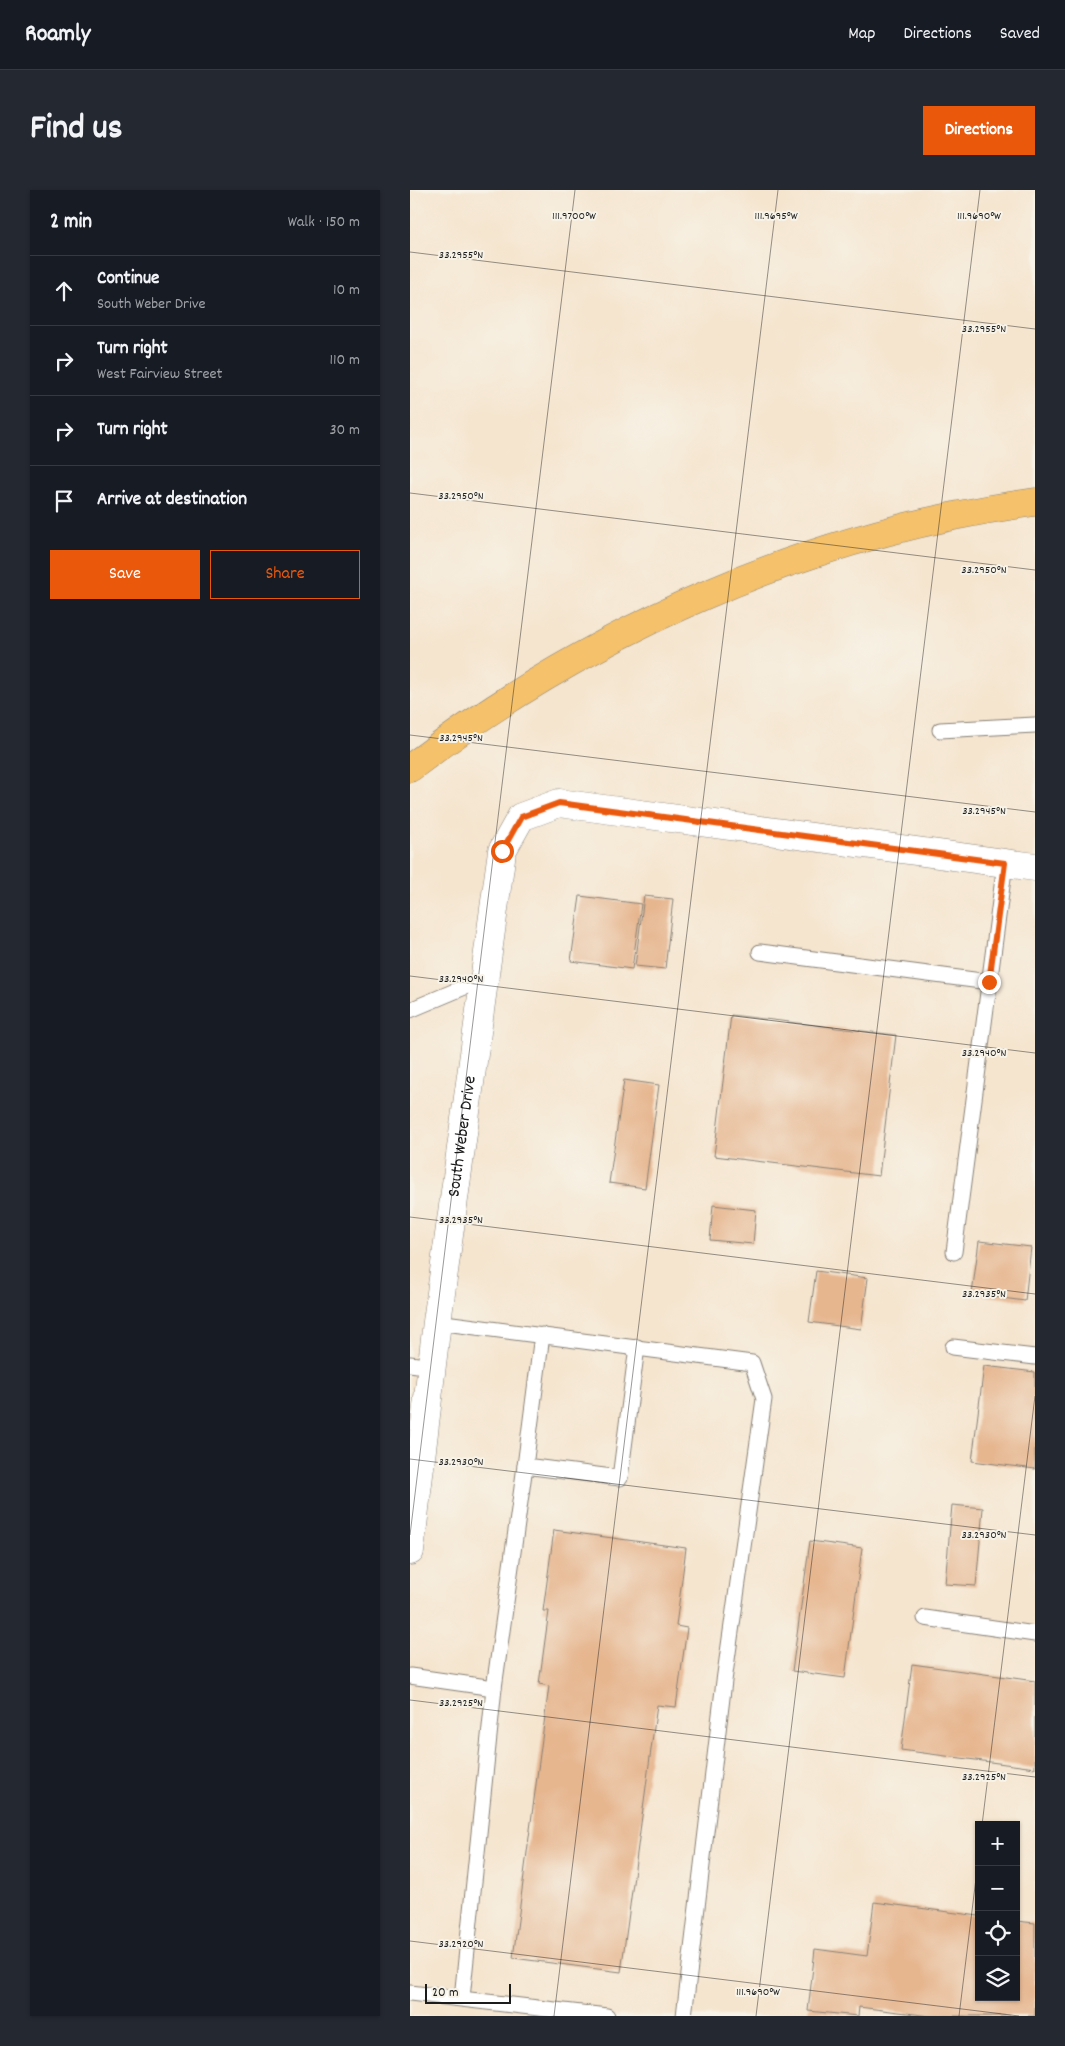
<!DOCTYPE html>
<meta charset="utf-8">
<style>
:root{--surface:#171b24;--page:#242831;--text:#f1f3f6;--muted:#9ea1a6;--line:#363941;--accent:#ea580c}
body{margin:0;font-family:Dekko,sans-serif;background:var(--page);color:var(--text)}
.controls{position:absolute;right:15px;bottom:15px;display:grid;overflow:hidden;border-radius:0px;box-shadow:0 1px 4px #0004}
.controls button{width:45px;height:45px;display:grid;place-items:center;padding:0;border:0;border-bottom:1px solid var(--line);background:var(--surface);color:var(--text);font:25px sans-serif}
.scale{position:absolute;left:15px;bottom:12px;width:86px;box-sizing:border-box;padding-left:5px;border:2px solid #1c1c1c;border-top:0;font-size:14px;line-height:18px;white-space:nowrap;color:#1c1c1c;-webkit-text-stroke:4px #f7f3e8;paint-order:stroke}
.stop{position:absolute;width:15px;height:15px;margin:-11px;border:4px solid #ea580c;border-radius:50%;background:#fff}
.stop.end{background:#ea580c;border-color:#fff;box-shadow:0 1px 5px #0008}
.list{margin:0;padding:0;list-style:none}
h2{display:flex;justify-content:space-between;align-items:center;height:65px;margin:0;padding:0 20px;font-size:21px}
h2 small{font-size:16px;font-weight:400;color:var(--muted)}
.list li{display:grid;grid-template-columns:32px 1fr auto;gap:15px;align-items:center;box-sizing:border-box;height:70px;padding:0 20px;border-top:1px solid var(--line)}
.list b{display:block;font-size:19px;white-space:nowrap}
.list p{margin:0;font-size:16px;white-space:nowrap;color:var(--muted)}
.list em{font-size:16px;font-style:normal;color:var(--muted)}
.actions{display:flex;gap:10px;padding:15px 20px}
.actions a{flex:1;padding:11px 0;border:1px solid var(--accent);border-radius:0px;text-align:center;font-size:18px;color:var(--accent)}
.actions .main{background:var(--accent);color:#fff}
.icon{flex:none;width:28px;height:28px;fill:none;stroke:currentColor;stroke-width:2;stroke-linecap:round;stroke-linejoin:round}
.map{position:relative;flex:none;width:625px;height:1826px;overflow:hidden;border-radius:0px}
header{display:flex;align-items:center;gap:30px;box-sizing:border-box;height:70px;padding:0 25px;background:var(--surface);border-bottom:1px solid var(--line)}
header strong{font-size:24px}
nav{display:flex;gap:28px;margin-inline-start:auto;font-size:18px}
.intro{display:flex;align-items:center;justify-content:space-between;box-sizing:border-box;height:120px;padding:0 30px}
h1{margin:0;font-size:35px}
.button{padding:12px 22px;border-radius:0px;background:var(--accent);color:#fff;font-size:18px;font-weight:700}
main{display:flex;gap:30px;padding:0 30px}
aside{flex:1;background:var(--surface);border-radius:0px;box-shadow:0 1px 4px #0004}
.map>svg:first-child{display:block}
.building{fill:#e6b68f}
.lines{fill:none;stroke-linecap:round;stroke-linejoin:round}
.lane-casing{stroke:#888076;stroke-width:17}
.street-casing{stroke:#888076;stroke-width:29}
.highway-casing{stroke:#888076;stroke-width:29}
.lane{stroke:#fff;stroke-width:15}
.street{stroke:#fff;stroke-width:28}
.highway{stroke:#f5c16b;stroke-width:28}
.route{stroke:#ea580c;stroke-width:6}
.ticks{fill:none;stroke:#1c1c1c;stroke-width:1;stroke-opacity:0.45}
.labels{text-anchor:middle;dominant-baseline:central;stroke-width:4;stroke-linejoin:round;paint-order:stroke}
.street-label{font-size:18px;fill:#1c1c1c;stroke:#f7f3e8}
.ticks-label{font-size:12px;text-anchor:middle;fill:#1c1c1c;stroke:#f7f3e8;stroke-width:4;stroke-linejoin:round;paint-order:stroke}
</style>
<header>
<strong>Roamly</strong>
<nav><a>Map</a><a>Directions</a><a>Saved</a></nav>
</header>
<div class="intro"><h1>Find us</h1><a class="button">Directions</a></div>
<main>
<aside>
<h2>2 min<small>Walk · 150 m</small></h2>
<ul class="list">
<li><svg class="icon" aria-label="ahead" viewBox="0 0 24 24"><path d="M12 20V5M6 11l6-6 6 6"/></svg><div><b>Continue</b><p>South Weber Drive</p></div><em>10 m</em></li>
<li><svg class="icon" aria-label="right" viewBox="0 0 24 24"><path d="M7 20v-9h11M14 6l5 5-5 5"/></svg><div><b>Turn right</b><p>West Fairview Street</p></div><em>110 m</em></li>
<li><svg class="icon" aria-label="right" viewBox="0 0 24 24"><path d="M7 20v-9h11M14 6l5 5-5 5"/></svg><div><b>Turn right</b></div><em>30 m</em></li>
<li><svg class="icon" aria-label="arrive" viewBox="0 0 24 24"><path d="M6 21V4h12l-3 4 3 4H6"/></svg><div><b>Arrive at destination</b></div></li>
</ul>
<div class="actions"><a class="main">Save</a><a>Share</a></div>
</aside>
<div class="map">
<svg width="625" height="1826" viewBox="0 0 625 1826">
<rect width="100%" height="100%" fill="#f7f3e8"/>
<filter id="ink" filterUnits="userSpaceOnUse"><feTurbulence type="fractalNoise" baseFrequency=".02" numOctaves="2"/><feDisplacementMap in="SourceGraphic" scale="10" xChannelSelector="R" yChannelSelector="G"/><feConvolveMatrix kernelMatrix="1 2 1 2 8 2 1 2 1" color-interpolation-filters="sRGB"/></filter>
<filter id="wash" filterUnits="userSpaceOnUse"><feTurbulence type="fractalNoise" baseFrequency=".0096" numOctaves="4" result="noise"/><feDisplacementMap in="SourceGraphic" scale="20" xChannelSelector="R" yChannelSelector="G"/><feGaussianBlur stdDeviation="1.12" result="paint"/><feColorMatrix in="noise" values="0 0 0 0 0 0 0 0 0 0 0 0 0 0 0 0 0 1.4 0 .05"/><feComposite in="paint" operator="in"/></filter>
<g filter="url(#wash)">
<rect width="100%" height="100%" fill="#f5e5cf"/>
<g id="blocks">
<g class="building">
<path d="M 170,706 L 231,714 L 222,779 L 161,771 Z"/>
<path d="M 234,706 L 263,709 L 255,779 L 225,776 Z"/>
<path d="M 321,825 L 486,845 L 469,986 L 304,966 Z"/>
<path d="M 214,890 L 249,895 L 235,998 L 199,993 Z"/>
<path d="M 303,1015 L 346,1020 L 343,1054 L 300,1050 Z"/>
<path d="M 569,1051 L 621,1057 L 615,1111 L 562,1104 Z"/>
<path d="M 406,1081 L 458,1088 L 451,1139 L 399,1132 Z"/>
<path d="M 574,1176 L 625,1182 L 625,1279 L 562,1271 Z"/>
<path d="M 542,1315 L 573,1318 L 566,1396 L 535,1394 Z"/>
<path d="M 144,1340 L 276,1358 L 266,1436 L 277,1438 L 266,1517 L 247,1515 L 211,1782 L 103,1768 L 139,1496 L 129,1494 L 139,1421 L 133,1421 Z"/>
<path d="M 400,1351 L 452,1358 L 435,1488 L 382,1481 Z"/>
<path d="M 502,1474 L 625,1491 L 625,1578 L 491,1560 Z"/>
<path d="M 464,1712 L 569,1726 L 569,1807 L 606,1807 L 606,1731 L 625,1733 L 625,1826 L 520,1826 L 449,1817 L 448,1826 L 398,1821 L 405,1759 L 457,1766 Z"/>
</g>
</g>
</g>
<g filter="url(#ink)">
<use href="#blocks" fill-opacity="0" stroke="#888076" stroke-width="1"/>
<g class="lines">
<defs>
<g id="lane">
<path d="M 530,540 L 625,535"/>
<path d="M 350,762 L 579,792"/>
<path d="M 0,820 L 76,788"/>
<path d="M 544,1062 L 595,673"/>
<path d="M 27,1132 L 342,1173 L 354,1209 L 314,1491 L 274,1826"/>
<path d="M 132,1145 L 115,1276 L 210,1288 L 227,1157"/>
<path d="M 543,1157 L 625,1167"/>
<path d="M 0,1174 L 23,1177"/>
<path d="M 515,1428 L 625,1444"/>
<path d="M 0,1486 L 84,1498"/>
<path d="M 0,1803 L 197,1826"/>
<path d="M 52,1808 L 84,1498 L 115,1276"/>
</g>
<g id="street">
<path id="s1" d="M 0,1361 L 27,1132 L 92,661 L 111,627 L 149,613 L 625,677"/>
</g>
<path id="highway" d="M 0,578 C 182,440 398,343 625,312"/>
</defs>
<use href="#lane" class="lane-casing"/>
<use href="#street" class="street-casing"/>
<use href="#highway" class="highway-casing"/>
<use href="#lane" class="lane"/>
<use href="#street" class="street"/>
<use href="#highway" class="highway"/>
</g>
</g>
<g class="lines" filter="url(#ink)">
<path class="route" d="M 92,661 L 111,627 L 149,613 L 595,673 L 579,792"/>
</g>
<path class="ticks" d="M 0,62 L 625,139M 0,303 L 625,380M 0,545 L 625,622M 0,786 L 625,863M 0,1027 L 625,1104M 0,1269 L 625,1345M 0,1345 L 165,0M 0,1510 L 625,1587M 572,1635 L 625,1206M 0,1751 L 609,1826M 144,1826 L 368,0M 346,1826 L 570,0M 549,1826 L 569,1664"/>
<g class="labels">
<g class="street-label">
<text stroke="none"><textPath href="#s1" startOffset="418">South Weber Drive</textPath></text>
</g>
</g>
<g class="ticks-label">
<text x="164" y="29">111.9700°W</text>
<text x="366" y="29">111.9695°W</text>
<text x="569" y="29">111.9690°W</text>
<text x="51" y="68">33.2955°N</text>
<text x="574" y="142">33.2955°N</text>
<text x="51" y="309">33.2950°N</text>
<text x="574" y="383">33.2950°N</text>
<text x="51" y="551">33.2945°N</text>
<text x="574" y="624">33.2945°N</text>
<text x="51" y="792">33.2940°N</text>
<text x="574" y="866">33.2940°N</text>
<text x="51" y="1033">33.2935°N</text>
<text x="574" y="1107">33.2935°N</text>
<text x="51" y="1275">33.2930°N</text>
<text x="574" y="1348">33.2930°N</text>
<text x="51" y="1516">33.2925°N</text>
<text x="574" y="1590">33.2925°N</text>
<text x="51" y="1757">33.2920°N</text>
<text x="348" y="1805">111.9690°W</text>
</g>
</svg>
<div class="controls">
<button>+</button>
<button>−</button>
<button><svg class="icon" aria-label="locate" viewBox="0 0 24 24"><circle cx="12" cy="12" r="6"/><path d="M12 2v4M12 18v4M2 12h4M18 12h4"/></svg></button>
<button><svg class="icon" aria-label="layers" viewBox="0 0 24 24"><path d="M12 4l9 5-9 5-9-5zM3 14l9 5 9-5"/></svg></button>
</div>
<div class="scale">20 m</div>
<div class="stop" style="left:92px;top:661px"></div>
<div class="stop end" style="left:579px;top:792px"></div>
</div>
</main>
